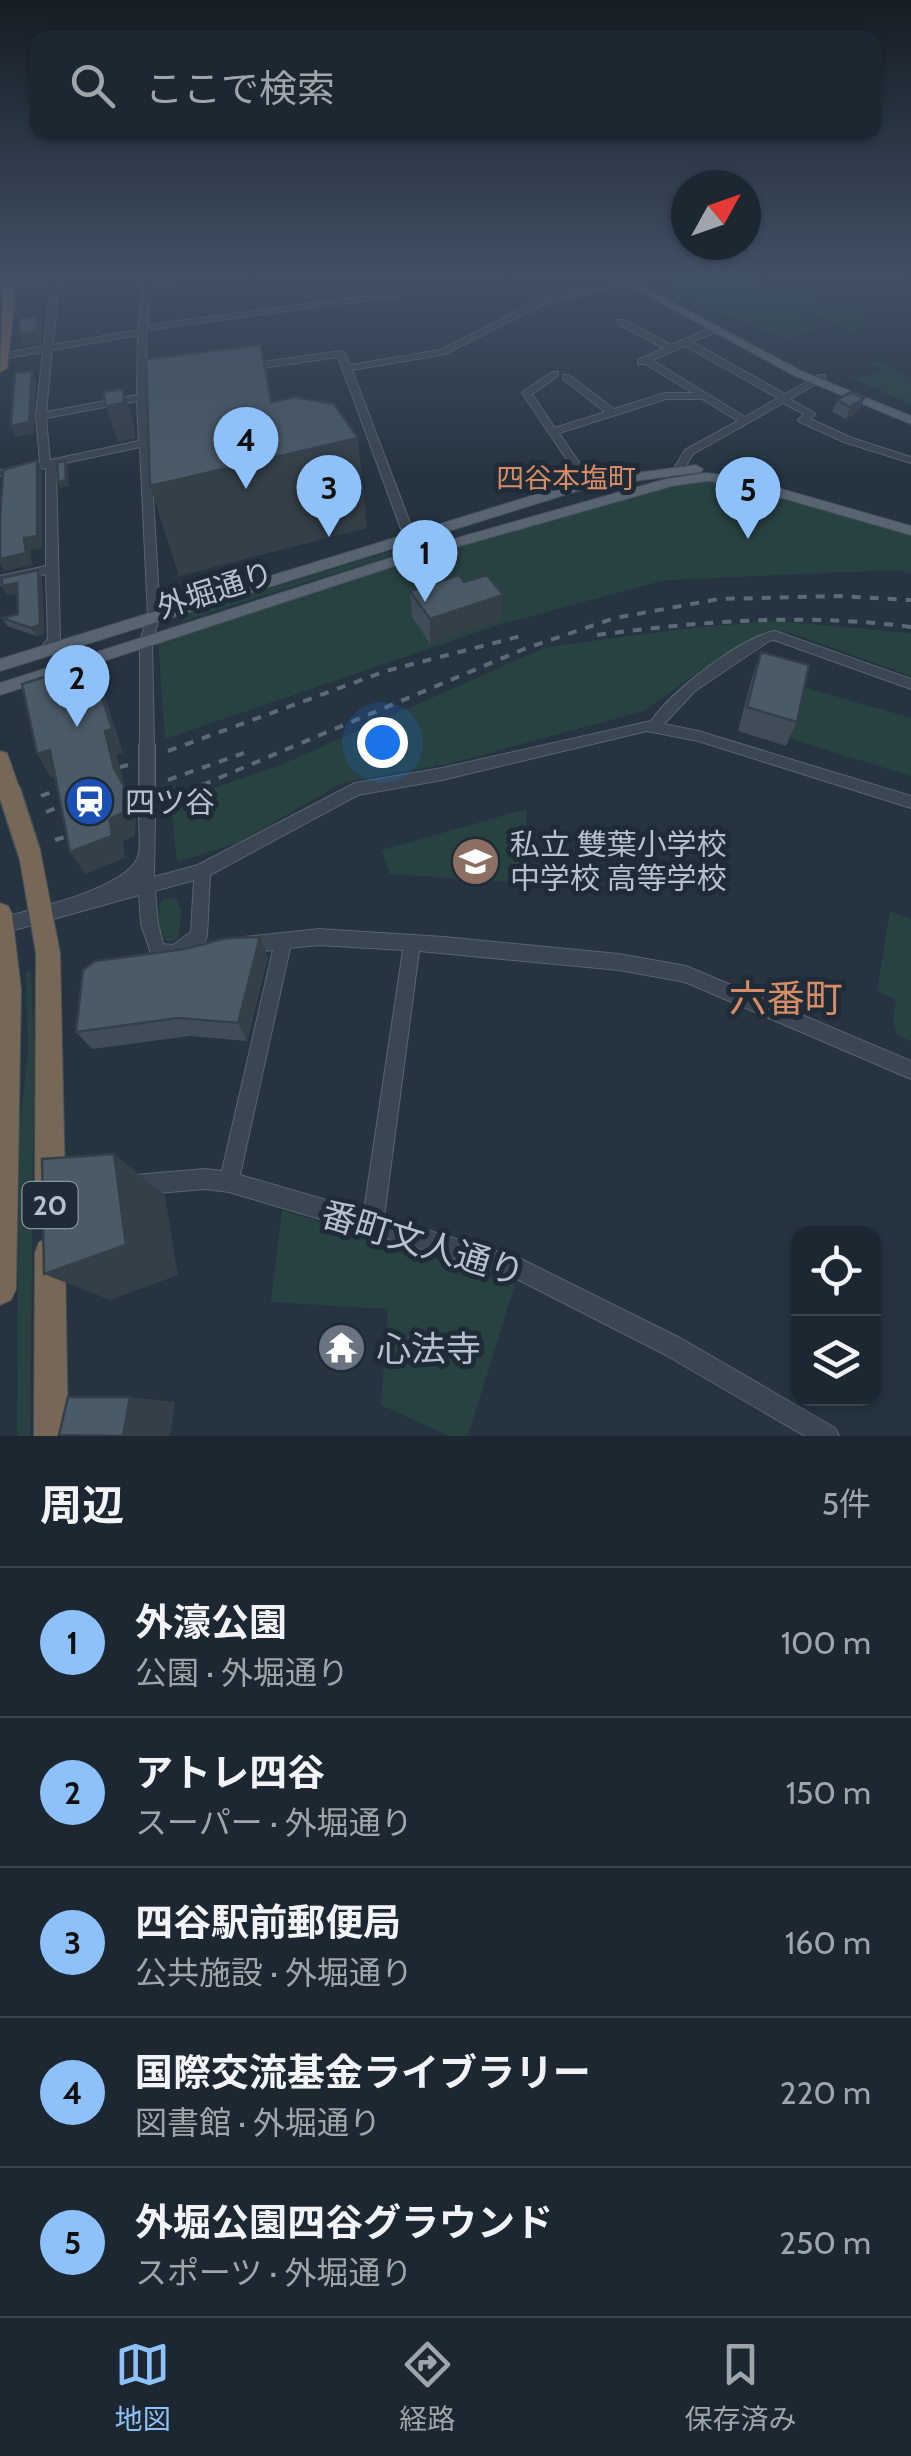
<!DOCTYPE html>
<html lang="ja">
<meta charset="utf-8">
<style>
:root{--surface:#1c2731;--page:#252f39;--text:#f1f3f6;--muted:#a0a5ab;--line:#3a444d;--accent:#8ec1f9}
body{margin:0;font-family:Cabin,"Noto Sans JP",sans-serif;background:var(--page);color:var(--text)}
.controls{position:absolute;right:30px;bottom:30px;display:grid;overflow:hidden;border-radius:20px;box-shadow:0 2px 8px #0004}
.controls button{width:90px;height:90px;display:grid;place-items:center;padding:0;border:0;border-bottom:2px solid var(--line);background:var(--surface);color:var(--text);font:50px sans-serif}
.compass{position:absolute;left:671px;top:170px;width:90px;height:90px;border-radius:50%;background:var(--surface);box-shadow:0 2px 8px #0004;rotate:50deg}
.you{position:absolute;left:382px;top:742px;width:35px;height:35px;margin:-25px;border:8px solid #fff;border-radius:50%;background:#1a73e8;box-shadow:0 0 0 15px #1a73e833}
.badge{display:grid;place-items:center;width:65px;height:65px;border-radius:50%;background:var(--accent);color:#111;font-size:32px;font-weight:700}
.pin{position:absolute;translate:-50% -82px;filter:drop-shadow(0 2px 5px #0008)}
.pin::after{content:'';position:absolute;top:52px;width:35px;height:30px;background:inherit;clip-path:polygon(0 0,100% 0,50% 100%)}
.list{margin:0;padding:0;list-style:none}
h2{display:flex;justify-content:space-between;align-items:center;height:130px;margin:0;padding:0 40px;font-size:42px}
h2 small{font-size:32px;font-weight:400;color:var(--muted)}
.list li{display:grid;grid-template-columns:65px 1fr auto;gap:30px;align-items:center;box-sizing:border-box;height:150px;padding:0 40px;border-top:2px solid var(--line)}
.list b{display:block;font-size:38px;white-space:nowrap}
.list p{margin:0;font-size:32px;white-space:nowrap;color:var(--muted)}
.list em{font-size:32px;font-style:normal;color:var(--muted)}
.icon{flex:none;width:55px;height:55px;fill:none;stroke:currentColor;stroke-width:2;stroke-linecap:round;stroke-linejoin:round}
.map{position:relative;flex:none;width:911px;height:1436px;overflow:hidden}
.search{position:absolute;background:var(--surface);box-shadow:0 2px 8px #0004;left:30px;right:30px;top:30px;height:110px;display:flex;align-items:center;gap:25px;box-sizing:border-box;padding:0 35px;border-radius:20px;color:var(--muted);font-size:38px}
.sheet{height:880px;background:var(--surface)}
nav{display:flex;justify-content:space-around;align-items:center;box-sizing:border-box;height:140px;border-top:2px solid var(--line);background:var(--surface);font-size:28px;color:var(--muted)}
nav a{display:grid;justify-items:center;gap:5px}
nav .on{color:var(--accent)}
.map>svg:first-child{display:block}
.green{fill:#284242}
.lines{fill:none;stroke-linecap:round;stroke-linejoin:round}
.minor-casing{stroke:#58646e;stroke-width:2}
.major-casing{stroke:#444f5a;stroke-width:2}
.highway-casing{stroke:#45515b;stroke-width:2}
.minor{fill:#3a4651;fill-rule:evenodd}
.major{fill:#586571;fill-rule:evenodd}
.highway{fill:#776757;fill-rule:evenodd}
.rail{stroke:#5c6a78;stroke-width:4;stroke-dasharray:9 9;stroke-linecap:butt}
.minor-bridge-casing{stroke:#58646e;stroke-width:18;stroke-linecap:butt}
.highway-bridge-casing{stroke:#45515b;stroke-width:25;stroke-linecap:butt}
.minor-bridge{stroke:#3a4651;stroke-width:15}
.highway-bridge{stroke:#776757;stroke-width:22}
.wall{fill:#404d59}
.shaded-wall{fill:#343f48}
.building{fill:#4a5a67;stroke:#343f48;stroke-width:2.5}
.labels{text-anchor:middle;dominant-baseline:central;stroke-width:10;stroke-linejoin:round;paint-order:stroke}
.far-neighbourhood-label{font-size:28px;fill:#d78c66;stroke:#1f2b36}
.shield{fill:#1f2b36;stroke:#89949e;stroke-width:2.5}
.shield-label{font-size:28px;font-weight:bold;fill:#b7c1cb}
.street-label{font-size:30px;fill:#b7c1cb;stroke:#1f2b36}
.poi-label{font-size:30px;fill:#b7c1cb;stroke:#1f2b36;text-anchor:start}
.near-street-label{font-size:35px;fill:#b7c1cb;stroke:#1f2b36}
.near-poi-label{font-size:35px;fill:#b7c1cb;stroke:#1f2b36;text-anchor:start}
.near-neighbourhood-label{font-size:38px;fill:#d78c66;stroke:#1f2b36}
</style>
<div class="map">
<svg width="911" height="1436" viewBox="0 0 911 1436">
<rect width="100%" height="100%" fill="#263441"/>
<g class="green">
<path d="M 648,276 L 751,276 L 773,287 L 783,284 L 831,307 L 867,318 L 854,335 L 802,308 L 791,312 L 817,328 L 786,339 L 713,311 Z"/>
<path d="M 874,361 L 885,363 L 911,377 L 911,405 L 844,374 L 859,378 L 883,369 L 865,363 Z"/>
<path d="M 696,479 L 731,479 L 911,533 L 911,574 L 898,570 L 665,580 L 498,625 L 165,739 L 158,638 L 423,552 Z"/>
<path d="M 394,550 L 397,554 L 183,621 L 181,616 Z"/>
<path d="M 776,621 L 911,633 L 911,676 L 791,633 L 765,632 L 722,655 L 644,711 L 452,763 L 342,783 L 238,843 L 177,862 L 171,803 L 283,764 L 546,647 L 691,628 Z"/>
<path d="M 803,687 L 911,718 L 911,776 L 791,739 Z"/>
<path d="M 527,809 L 524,883 L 390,874 L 382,850 Z"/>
<path d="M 165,897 L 176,899 L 182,911 L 178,938 L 171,942 L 164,940 L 159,928 L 159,904 Z"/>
<path d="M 890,911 L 911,919 L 911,1041 L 897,1035 L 893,1020 L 896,1000 L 877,991 Z"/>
<path d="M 31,970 L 34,1054 L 30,1436 L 17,1436 L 19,1134 L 28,1052 L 26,972 Z"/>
<path d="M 282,1210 L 515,1284 L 468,1436 L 450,1436 L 381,1405 L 388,1309 L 271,1302 Z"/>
</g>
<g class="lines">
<defs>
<g id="minor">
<path d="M 54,276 L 59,278 L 53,345 L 138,330 L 144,276 L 152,276 L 152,278 L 199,276 L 195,278 L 151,283 L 147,325 L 399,292 L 403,294 L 399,296 L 146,330 L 149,439 L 156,438 L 161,441 L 150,445 L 160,616 L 152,641 L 154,744 L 152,748 L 142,748 L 140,744 L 140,641 L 148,616 L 140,447 L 56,465 L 60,640 L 49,654 L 39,654 L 38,651 L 48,639 L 46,574 L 0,584 L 0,576 L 46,566 L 46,468 L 0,476 L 0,470 L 40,462 L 36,416 L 43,352 L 2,359 L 0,354 L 44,346 L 51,281 L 6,285 L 2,283 L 6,281 ZM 138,335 L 137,395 L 46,412 L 52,350 ZM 137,401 L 139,441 L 50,460 L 46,418 Z"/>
<path d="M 625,279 L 629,281 L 628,283 L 543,305 L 445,354 L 352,370 L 415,536 L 429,552 L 423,556 L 419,555 L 404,537 L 338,357 L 249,370 L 244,367 L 249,364 L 341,351 L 345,354 L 350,365 L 440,350 L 537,301 Z"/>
<path d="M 618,320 L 624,320 L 671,345 L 710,328 L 716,328 L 716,332 L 692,342 L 785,394 L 819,375 L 825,375 L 825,379 L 790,399 L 813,412 L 815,414 L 810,419 L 852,438 L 911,457 L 911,463 L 844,442 L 800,422 L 798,420 L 804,414 L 783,403 L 693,454 L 675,484 L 667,484 L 666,482 L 685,450 L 738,421 L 702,399 L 666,399 L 559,433 L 593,483 L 588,486 L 584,485 L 522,393 L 524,391 L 552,372 L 558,372 L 558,376 L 532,394 L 555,428 L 605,412 L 563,379 L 563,375 L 569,375 L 614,409 L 665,393 L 693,393 L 645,364 L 638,364 L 638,360 L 664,348 L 618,324 ZM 685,346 L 778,398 L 745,417 L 652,360 Z"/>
<path d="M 775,631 L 911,679 L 911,689 L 774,640 L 769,641 L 695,691 L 664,724 L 698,731 L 911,796 L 911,808 L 698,741 L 647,731 L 442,780 L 358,795 L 210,875 L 207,936 L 205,941 L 175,961 L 152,957 L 141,924 L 139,895 L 0,934 L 0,918 C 31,910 123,889 137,859 C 142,849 139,830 139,819 L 142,815 L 147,813 L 152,815 L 155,819 L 154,877 L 198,865 L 355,783 L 442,768 L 651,721 C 672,691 739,638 775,631 ZM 194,880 L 191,932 L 173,945 L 163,944 L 158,924 L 155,891 Z"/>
<path d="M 319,929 L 444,937 L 619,954 L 686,966 L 911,1061 L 911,1079 L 685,982 L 619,970 L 419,951 L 384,1217 L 519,1258 L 680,1338 L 835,1428 L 839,1436 L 805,1436 L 664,1354 L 509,1275 L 375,1235 L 372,1236 L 364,1232 L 229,1192 L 205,1189 L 134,1195 L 127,1192 L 124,1185 L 127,1178 L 134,1175 L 205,1169 L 222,1171 L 273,950 L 244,953 L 238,951 L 236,945 L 238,939 L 244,937 ZM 319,945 L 403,950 L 364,1211 L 240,1175 L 290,948 Z"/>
</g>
<g id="major">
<path d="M 612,276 L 624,276 L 801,371 L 911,416 L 911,424 L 793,375 Z"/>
<path d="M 696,465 L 703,469 L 701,472 L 590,487 L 0,671 L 0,659 L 583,480 Z"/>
<path d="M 706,473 L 736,476 L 911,526 L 911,535 L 730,483 L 706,481 L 672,486 L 428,555 L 0,695 L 0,683 L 418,549 L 666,479 Z"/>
</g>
<g id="highway">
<path d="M 0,276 L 11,276 L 15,299 L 7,368 L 0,372 L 3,299 Z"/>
<path d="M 0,751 L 7,753 L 20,790 L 17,796 L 9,799 L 0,793 Z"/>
<path d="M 30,845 L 38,848 L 41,855 L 60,953 L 65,1184 L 60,1194 L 50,1199 L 40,1194 L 35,1184 L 36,953 L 19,855 L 22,848 Z"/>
<path d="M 0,903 L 8,906 L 12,914 L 21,989 L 16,1289 L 11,1300 L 0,1305 Z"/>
<path d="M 50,1238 L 61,1242 L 65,1253 L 68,1436 L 34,1436 L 35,1253 L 39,1242 Z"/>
</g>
</defs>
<use href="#minor" class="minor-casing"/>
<use href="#major" class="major-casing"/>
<use href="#highway" class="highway-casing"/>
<use href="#minor" class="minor"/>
<use href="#major" class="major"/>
<use href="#highway" class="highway"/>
<g class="rail">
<path d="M 597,635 C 702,621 805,613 911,627"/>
<path d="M 168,751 L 386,671 L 521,636"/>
<path d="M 120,767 L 128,765"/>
<path d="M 168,780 L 244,753"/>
<path d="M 41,796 L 62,788"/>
<path d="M 169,799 L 524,649 L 615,618 L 719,599 L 840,596 L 911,600"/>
<path d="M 46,812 L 66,804"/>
<path d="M 55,840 L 74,834"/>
</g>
<defs>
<path id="minor-bridge" d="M 147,744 L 147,819"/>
<path id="highway-bridge" d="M 9,790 L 30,855"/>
</defs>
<use href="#minor-bridge" class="minor-bridge-casing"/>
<use href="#highway-bridge" class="highway-bridge-casing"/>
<use href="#minor-bridge" class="minor-bridge"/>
<use href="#highway-bridge" class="highway-bridge"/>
</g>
<g class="wall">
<path d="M 864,398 L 860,410 L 846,419 L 832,412 L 837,400 Z"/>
<path d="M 38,570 L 42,579 L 44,634 L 36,636 L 7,626 L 2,618 L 18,614 L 17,593 L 6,595 Z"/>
<path d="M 410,591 L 502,619 L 430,644 L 412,616 Z"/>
<path d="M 761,652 L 797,722 L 786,746 L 738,731 L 752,677 Z"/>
<path d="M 268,957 L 247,1041 L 190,1036 L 92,1049 L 76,1032 Z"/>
</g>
<g class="shaded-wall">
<path d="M 38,316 L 42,327 L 41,343 L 24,346 L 19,334 Z"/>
<path d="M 32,371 L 36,382 L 34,433 L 16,437 L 11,426 Z"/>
<path d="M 123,389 L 134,424 L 135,438 L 118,442 L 106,406 Z"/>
<path d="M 864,398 L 860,410 L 846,419 L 850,407 Z"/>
<path d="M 358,438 L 367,528 L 179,576 L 150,486 Z"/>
<path d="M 37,460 L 42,472 L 42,548 L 30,550 L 32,565 L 4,571 L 0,564 L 0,559 L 24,538 Z"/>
<path d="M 65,461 L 68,467 L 69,486 L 60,488 L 58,482 Z"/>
<path d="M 38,570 L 42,579 L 44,634 L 36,636 L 31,628 Z"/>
<path d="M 17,583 L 21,592 L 6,595 L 2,586 Z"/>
<path d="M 503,595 L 502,619 L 430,644 L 430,619 Z"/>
<path d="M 91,662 L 102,686 L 123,753 L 116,755 L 126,789 L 136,809 L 135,836 L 123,841 L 125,858 L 85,874 L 70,852 L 110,819 L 114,768 L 105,731 Z"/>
<path d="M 50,750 L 64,773 L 51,778 L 37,754 Z"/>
<path d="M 260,937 L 268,957 L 247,1041 L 238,1023 Z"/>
<path d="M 114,1154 L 165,1196 L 178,1275 L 110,1300 L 44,1274 Z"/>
<path d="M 130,1397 L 175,1402 L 170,1436 L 123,1436 Z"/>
</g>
<g class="building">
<path d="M 38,316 L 36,331 L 19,334 L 20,318 Z"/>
<path d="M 261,345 L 271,402 L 295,397 L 334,404 L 358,438 L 150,486 L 146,359 Z"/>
<path d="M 32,371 L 29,422 L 11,426 L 15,373 Z"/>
<path d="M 123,389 L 124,403 L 106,406 L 103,392 Z"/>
<path d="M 851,392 L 864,398 L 850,407 L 837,400 Z"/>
<path d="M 37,460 L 37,536 L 24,538 L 26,553 L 0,559 L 0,519 L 3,470 Z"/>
<path d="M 65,461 L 66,480 L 58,482 L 57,462 Z"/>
<path d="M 38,570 L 40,625 L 31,628 L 2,618 L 18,614 L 17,583 L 2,586 L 2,578 Z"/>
<path d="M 459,575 L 464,582 L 487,575 L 503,595 L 430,619 L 410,591 Z"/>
<path d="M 761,652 L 809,665 L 797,722 L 747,707 Z"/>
<path d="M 91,662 L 112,729 L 105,731 L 114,768 L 124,786 L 123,813 L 110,819 L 112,836 L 70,852 L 50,750 L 37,754 L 22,684 Z"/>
<path d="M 260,937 L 238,1023 L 178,1018 L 76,1032 L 83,970 L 95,961 L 185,949 L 226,938 Z"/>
<path d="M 114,1154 L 126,1245 L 44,1274 L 42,1159 Z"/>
<path d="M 68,1397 L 130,1397 L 123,1436 L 59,1435 Z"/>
</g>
<linearGradient id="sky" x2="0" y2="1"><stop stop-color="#151d24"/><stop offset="0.58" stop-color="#415065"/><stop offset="1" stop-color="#415065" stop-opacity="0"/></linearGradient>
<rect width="911" height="477" fill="url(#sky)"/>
<defs>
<symbol id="station-disc" viewBox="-11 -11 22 22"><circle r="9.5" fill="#1a4fb4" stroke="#1f2b36"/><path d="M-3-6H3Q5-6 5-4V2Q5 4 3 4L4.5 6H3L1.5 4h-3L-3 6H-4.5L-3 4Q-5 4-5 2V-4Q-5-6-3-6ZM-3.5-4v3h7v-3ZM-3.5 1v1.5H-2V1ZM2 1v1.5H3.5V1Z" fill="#fff"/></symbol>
<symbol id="school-disc" viewBox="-11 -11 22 22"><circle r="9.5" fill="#8d6e63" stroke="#1f2b36"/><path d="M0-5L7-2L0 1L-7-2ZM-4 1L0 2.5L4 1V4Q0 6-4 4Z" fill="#fff"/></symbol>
<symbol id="temple-disc" viewBox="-11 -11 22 22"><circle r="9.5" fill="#6b7280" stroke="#1f2b36"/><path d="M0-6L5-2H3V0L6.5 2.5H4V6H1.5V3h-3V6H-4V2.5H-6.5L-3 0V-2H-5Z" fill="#fff"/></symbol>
</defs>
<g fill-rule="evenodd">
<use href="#station-disc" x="62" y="774" width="55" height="55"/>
<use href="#school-disc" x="448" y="834" width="55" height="55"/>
<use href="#temple-disc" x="314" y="1320" width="55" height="55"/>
</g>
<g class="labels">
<g class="far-neighbourhood-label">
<text x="566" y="478">四谷本塩町</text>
</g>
<rect class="shield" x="22.5" y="1182" width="55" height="46" rx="8"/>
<g class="shield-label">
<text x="50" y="1205">20</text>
</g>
<g class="street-label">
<text transform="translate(215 590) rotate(-18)">外堀通り</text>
</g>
<g class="poi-label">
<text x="125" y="802">四ツ谷</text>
<text x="510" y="844">私立 雙葉小学校<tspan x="510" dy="34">中学校 高等学校</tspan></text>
</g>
<g class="near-street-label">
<text transform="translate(423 1243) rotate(17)">番町文人通り</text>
</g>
<g class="near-poi-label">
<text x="376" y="1348">心法寺</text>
</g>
<g class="near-neighbourhood-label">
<text x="786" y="998">六番町</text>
</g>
</g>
</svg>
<div class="controls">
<button><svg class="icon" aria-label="locate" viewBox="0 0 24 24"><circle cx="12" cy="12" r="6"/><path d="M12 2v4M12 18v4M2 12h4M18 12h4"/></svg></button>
<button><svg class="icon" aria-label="layers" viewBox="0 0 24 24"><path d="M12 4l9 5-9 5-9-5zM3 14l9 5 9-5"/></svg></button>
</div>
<svg class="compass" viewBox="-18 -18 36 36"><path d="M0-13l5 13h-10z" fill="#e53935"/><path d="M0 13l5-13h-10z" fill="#a0a5ab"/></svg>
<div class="you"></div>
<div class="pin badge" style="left:425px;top:602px">1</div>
<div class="pin badge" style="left:77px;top:727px">2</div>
<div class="pin badge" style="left:329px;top:537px">3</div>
<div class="pin badge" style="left:246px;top:489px">4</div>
<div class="pin badge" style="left:748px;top:539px">5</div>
<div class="search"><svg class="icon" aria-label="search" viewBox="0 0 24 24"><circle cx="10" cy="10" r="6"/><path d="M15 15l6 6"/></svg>ここで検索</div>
</div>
<section class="sheet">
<h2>周辺<small>5件</small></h2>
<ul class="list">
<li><span class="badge">1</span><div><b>外濠公園</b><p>公園 · 外堀通り</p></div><em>100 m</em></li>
<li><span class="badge">2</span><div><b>アトレ四谷</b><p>スーパー · 外堀通り</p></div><em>150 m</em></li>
<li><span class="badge">3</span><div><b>四谷駅前郵便局</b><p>公共施設 · 外堀通り</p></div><em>160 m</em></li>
<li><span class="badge">4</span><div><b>国際交流基金ライブラリー</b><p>図書館 · 外堀通り</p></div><em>220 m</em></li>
<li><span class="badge">5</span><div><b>外堀公園四谷グラウンド</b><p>スポーツ · 外堀通り</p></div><em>250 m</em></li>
</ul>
</section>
<nav>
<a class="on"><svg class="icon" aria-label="map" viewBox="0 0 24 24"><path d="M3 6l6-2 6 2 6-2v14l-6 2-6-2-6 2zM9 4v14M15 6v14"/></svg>地図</a>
<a><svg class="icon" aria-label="directions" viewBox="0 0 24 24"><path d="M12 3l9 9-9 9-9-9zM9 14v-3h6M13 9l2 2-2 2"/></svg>経路</a>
<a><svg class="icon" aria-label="saved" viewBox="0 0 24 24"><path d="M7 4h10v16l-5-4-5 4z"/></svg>保存済み</a>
</nav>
